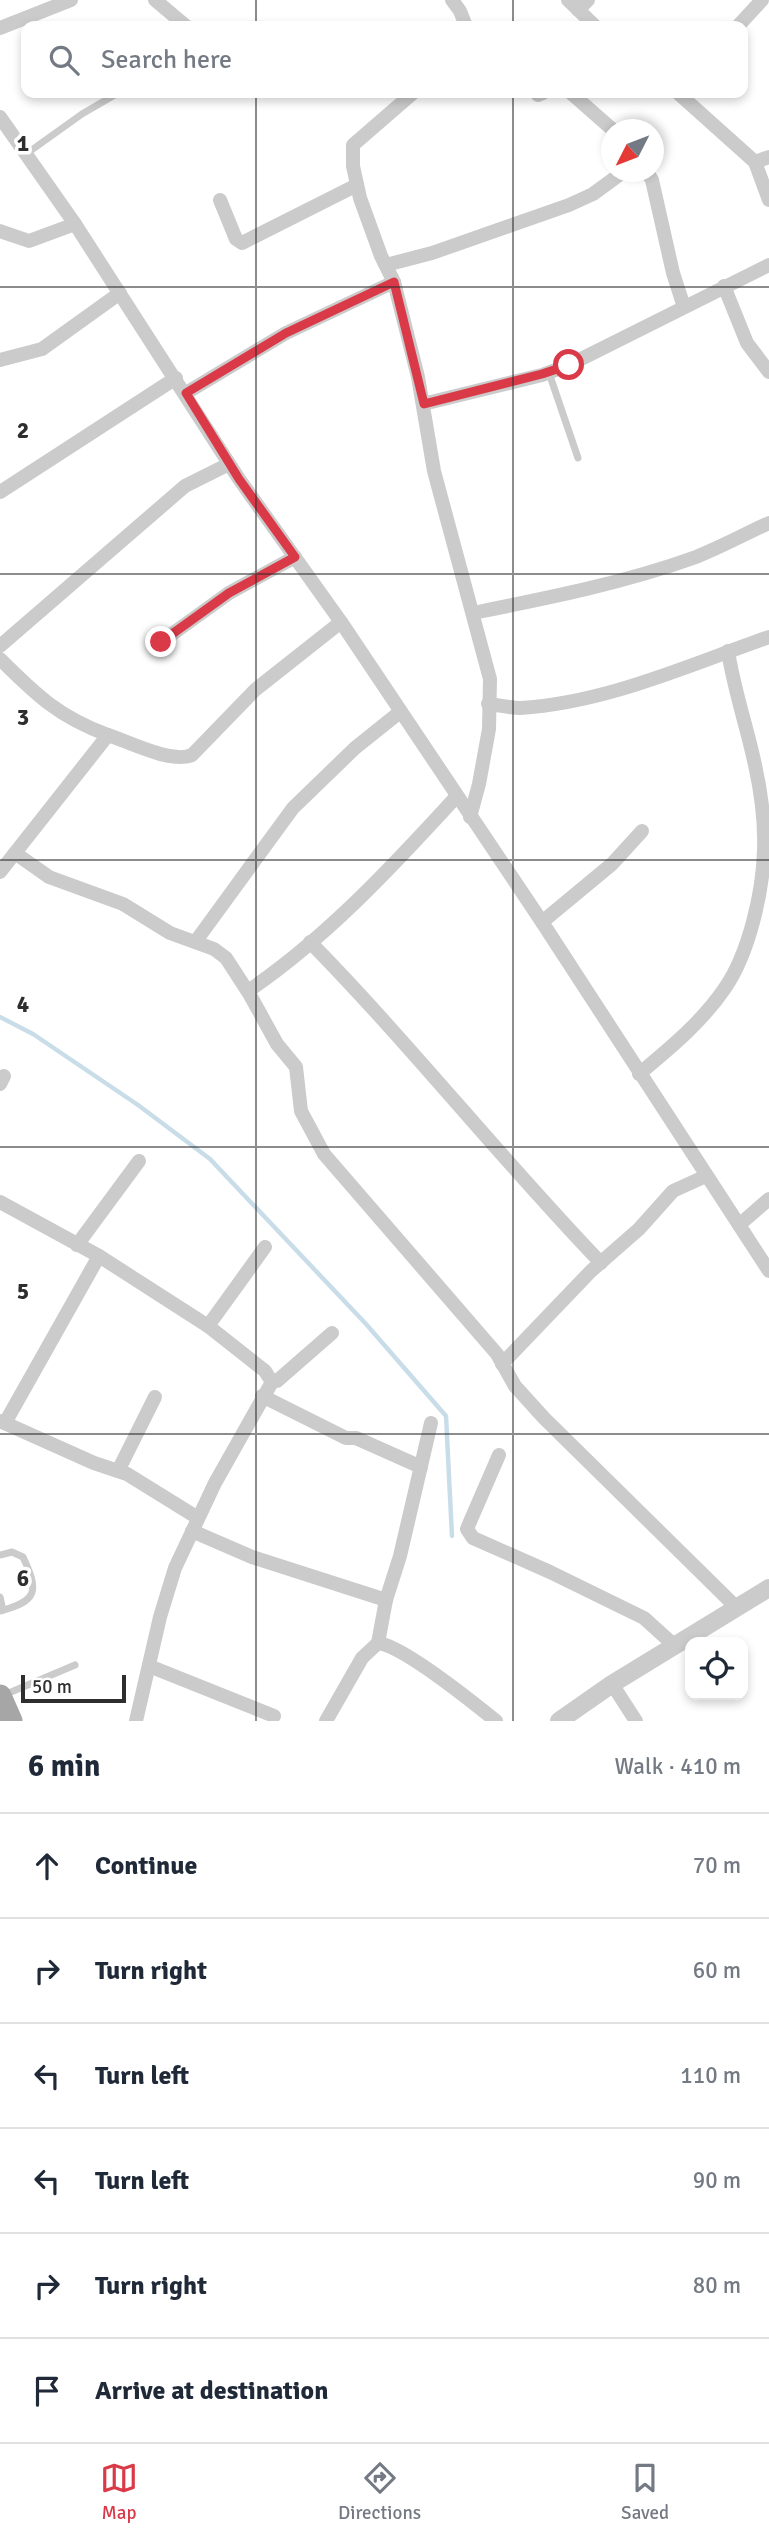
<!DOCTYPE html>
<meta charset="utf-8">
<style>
:root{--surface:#fff;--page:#f6f6f7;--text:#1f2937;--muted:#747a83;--line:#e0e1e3;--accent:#da3a48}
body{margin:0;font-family:Signika,sans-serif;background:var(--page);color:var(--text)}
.controls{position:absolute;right:21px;bottom:21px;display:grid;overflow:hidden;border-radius:14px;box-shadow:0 4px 10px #0003}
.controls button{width:63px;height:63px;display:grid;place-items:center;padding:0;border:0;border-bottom:2px solid var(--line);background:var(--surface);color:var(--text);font:35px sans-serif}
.compass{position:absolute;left:601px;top:119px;width:63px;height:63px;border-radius:50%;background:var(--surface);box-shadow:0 4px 10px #0003;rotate:228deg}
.scale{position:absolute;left:21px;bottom:18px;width:105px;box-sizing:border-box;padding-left:7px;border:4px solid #2e2e2e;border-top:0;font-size:19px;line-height:24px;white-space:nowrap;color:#2e2e2e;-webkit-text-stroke:5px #fff;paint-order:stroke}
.stop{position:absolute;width:21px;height:21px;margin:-16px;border:5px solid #da3a48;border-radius:50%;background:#fff}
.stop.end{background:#da3a48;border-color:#fff;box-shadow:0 2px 7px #0008}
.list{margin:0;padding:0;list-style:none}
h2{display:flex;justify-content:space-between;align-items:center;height:91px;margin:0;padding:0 28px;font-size:30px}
h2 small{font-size:23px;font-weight:400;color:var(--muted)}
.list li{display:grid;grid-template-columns:46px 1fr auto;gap:21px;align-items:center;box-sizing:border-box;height:105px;padding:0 28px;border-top:2px solid var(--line)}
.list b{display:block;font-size:26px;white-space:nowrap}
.list em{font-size:23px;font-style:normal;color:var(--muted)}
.icon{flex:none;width:38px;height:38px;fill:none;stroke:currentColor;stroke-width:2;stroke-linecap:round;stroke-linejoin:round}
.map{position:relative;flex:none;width:769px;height:1721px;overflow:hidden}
.search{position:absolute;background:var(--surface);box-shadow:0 4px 10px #0003;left:21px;right:21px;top:21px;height:77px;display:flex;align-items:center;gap:18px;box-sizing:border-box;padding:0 24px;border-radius:14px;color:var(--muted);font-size:26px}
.sheet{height:721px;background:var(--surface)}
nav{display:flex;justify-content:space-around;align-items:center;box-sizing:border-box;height:98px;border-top:2px solid var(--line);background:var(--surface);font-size:19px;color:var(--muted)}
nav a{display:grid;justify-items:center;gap:4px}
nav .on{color:var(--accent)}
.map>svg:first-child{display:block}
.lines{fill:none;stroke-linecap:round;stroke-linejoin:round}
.stream{stroke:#c9dde9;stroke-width:4.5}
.service{stroke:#cbcbcb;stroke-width:7}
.minor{stroke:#cbcbcb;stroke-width:14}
.tertiary{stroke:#cbcbcb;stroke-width:18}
.primary{stroke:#a6a6a6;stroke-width:23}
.route{stroke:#da3a48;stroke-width:9}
.grid{fill:none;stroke:#2e2e2e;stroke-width:2;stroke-opacity:0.55}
.grid-label{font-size:23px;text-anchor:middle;font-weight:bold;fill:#2e2e2e;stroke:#fff;stroke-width:7;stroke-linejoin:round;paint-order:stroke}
</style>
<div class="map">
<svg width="769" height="1721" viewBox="0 0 769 1721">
<rect width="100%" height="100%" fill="#fff"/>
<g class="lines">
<path class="stream" d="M 0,1017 L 33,1034 L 138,1105 L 210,1159 L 366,1324 L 446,1416 L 452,1536"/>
<g class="service">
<path d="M 26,154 L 82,114 L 118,93"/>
<path d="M 549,373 L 578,458"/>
<path d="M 0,1555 L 12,1552 L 23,1557 C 39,1591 38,1601 0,1611"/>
<path d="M 0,1597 L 3,1610"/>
<path d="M 4,1695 L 75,1665"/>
</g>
<g class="minor">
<path d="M 155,0 L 186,26"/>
<path d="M 452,0 L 460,11 L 466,26"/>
<path d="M 568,0 L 595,26"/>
<path d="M 578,10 L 588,0"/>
<path d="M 738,26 L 762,0"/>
<path d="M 0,28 L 71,0"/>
<path d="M 413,93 L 353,145 L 353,166 L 360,198 L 381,256 L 394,282 L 418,377 L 434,471 L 490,679 L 489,729 L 479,784 L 470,817"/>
<path d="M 537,93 L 538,95 L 543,93"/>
<path d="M 571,93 L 613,130"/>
<path d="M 678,93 L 755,162 L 769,200"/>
<path d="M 0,117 L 75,224 L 239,479 L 341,622 L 542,922 L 769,1271"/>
<path d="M 755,162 L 769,157"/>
<path d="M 647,172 L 652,180 L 673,273 L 684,307"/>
<path d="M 220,200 L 236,239 L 242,243 L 357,185"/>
<path d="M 0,231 L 29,241 L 75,224"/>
<path d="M 386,265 L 432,253 L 569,205 L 593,194 L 623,172"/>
<path d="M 724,286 L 747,343 L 769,372"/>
<path d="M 0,360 L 42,349 L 120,293"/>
<path d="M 186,393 L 286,333 L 394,282"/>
<path d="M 423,404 L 542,375 L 569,365 L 769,265"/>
<path d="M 0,492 L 176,378"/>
<path d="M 473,613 C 548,598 624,583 696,557 C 721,547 745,534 769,523"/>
<path d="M 161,642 L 229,593 L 295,557"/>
<path d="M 0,646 L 185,486 L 229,464"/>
<path d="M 0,659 C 36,695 59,717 108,735 L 0,872"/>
<path d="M 488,704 C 499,705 510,708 520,708 C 606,703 689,665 769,637"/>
<path d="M 108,735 C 129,742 172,764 192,755 L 255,690 L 341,622"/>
<path d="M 15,853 L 49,877 L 123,904 L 170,933 L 214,949 L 226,958 L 250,995 L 277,1044 L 296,1067 L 301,1111 L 324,1154 L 497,1354 L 515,1386 L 544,1418 L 737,1608"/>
<path d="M 542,922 L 612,864 L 642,831"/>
<path d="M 196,941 L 293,808 L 355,748 L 400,712"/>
<path d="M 310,942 C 411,1045 501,1159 601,1263"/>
<path d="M 248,991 C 326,938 392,867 456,797"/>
<path d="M 639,1074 C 670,1048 702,1022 725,988 C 749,953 763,892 764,850 C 765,823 761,792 755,765 C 747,727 734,690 728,651"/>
<path d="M 0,1084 L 4,1076"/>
<path d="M 0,1202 L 99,1256 L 208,1326 L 265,1371 L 272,1382"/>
<path d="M 739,1225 L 769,1199"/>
<path d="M 77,1245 L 139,1161"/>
<path d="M 208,1326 L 265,1247"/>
<path d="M 502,1364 L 591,1271 L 639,1229 L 673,1191 L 706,1176"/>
<path d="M 262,1396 L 346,1438 L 356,1438 L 421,1467"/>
<path d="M 0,1421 L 94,1463 L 127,1474 L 198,1518"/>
<path d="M 5,1423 L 99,1256"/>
<path d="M 499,1455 L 469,1524 L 467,1529 L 473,1538 L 550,1572 L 644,1618 L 675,1646"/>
<path d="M 118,1471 L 155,1397"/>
<path d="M 192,1531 L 252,1557 L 386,1600"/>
<path d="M 378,1643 C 403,1646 475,1704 496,1721"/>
<path d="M 149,1666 L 274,1716"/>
<path d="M 612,1684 L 636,1721"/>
<path d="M 136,1721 L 160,1617 L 175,1568 L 215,1483 L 272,1382 L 277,1381 L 332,1333"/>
<path d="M 326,1721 L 362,1658 L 378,1643 L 386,1600 L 400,1556 L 431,1423"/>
</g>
<path class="tertiary" d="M 559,1721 L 612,1684 L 769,1588"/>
<path class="primary" d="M 0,1696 L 11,1721"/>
</g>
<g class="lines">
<path class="route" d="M 161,642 L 229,593 L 295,557 L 239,479 L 186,393 L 286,333 L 394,282 L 424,404 L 542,374 L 569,365"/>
</g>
<path class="grid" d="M 256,0 L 256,26M 513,0 L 513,26M 256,93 L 256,1721M 513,93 L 513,1721M 0,287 L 769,287M 0,574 L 769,574M 0,860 L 769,860M 0,1147 L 769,1147M 0,1434 L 769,1434"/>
<g class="grid-label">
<text x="23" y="151">1</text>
<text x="23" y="438">2</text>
<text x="23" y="725">3</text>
<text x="23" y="1012">4</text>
<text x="23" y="1299">5</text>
<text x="23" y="1586">6</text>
</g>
</svg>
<div class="controls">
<button><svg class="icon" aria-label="locate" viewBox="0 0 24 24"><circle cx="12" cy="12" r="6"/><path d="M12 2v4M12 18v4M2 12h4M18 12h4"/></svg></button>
</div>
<svg class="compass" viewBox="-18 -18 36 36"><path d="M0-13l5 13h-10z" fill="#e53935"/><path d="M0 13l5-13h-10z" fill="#747a83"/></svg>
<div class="scale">50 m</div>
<div class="stop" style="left:569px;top:365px"></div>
<div class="stop end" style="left:161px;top:642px"></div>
<div class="search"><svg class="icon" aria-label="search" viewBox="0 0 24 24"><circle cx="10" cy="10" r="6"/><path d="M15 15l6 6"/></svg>Search here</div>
</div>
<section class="sheet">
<h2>6 min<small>Walk · 410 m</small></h2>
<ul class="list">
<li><svg class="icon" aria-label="ahead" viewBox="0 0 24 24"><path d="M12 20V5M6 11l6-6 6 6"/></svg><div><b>Continue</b></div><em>70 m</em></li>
<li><svg class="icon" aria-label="right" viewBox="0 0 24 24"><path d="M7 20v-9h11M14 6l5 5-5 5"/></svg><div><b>Turn right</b></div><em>60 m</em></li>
<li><svg class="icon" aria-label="left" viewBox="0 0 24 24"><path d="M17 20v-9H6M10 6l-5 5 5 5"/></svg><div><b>Turn left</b></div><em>110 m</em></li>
<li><svg class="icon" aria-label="left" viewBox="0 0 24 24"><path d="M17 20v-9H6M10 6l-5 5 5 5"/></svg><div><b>Turn left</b></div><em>90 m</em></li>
<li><svg class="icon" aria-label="right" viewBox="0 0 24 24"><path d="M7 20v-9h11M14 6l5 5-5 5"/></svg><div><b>Turn right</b></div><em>80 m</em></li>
<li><svg class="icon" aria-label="arrive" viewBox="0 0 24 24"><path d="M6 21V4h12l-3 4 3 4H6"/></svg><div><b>Arrive at destination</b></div></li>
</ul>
</section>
<nav>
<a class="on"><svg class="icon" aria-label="map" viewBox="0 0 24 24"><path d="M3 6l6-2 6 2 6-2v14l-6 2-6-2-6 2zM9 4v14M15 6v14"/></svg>Map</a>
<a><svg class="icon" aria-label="directions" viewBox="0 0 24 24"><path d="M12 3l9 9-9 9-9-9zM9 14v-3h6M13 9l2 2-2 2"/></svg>Directions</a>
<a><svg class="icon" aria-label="saved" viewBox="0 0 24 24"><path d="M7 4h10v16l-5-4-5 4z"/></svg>Saved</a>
</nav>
